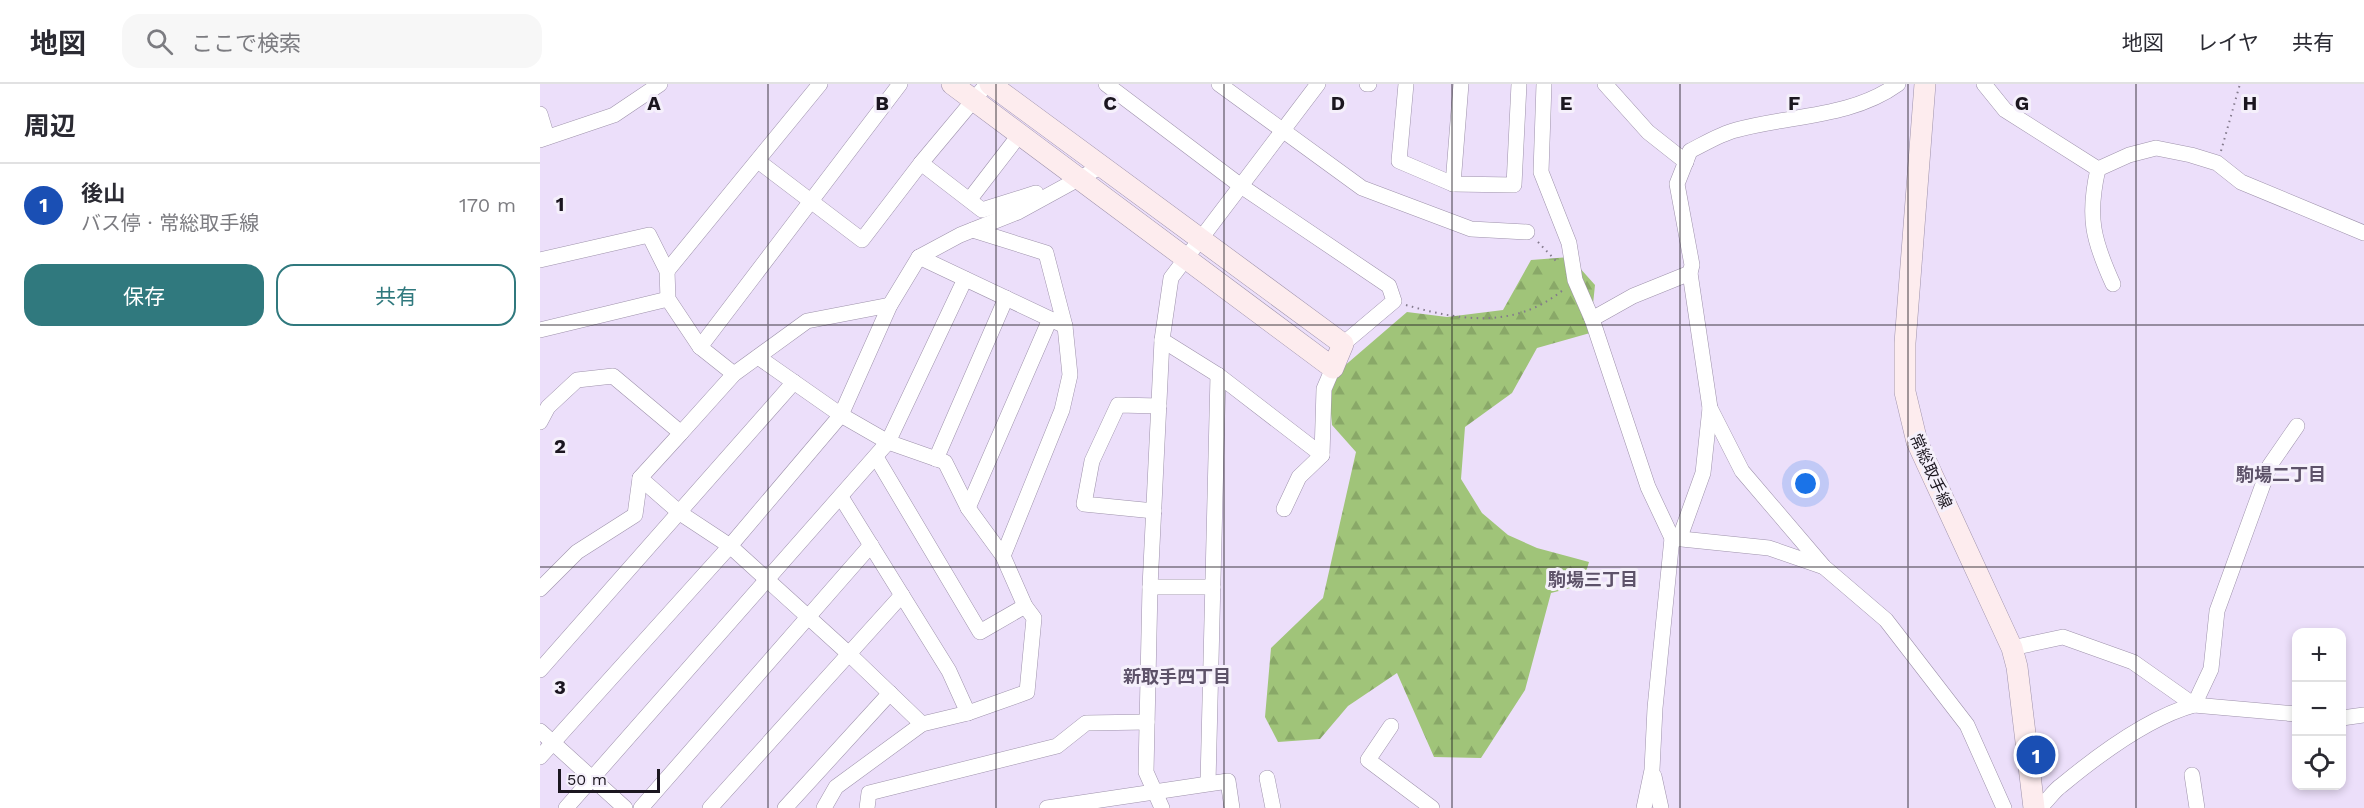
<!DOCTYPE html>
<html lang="ja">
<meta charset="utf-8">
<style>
:root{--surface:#fff;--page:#f7f7f7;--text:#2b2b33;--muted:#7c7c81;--line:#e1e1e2;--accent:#30797e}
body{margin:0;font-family:"Work Sans","Noto Sans JP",sans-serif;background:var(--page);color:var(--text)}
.controls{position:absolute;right:18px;bottom:18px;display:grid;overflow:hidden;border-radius:12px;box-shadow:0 3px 9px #0003}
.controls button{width:54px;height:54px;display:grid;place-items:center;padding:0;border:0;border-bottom:2px solid var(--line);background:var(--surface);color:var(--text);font:30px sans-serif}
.scale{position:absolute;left:18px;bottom:15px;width:102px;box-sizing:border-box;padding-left:6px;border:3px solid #1b161f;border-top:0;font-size:16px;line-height:21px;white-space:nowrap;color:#1b161f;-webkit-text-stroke:4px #f5f0fb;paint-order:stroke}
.you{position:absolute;left:1266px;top:400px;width:21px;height:21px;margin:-15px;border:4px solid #fff;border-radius:50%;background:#1a73e8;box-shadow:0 0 0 9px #1a73e833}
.badge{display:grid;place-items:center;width:39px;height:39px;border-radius:50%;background:var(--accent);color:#fff;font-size:20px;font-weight:700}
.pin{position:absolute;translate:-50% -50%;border:3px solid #fff;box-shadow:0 2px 6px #0006}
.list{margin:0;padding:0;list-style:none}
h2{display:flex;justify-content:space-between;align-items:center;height:78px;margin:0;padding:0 24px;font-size:26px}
h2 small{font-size:20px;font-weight:400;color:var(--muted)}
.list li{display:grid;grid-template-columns:39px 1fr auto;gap:18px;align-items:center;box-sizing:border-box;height:84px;padding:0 24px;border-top:2px solid var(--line)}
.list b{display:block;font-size:22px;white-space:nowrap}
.list p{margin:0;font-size:20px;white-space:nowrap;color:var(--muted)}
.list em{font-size:20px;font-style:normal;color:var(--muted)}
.actions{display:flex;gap:12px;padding:18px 24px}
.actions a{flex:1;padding:14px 0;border:2px solid var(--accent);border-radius:18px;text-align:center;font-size:21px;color:var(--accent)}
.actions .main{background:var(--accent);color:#fff}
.icon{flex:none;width:33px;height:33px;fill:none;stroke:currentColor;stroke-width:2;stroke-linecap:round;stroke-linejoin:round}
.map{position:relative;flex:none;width:1824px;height:724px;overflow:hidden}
header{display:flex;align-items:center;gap:36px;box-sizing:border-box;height:84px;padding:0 30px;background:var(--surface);border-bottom:2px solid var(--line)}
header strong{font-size:28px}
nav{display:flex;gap:33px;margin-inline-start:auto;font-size:21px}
.search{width:420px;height:54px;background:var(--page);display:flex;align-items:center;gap:15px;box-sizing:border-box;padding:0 21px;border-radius:18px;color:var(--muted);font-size:22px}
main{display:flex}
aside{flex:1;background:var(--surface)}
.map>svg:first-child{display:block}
.forest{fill:url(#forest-firs)}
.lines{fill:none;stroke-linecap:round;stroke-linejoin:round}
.street-casing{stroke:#9e92ab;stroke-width:16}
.secondary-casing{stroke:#9e92ab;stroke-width:22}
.path{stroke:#837a8c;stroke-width:2;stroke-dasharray:1.5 4.5;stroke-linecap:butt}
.street{stroke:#fff;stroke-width:15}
.secondary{stroke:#fdecee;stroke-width:21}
.grid{fill:none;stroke:#1b161f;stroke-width:1.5;stroke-opacity:0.55}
.labels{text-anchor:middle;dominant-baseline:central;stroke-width:6;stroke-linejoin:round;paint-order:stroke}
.street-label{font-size:16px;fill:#1b161f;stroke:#f5f0fb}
.neighbourhood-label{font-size:18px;font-weight:bold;fill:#5d5269;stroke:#f5f0fb}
.grid-label{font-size:20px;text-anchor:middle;font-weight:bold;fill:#1b161f;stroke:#f5f0fb;stroke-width:6;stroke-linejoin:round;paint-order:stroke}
</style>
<header>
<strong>地図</strong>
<div class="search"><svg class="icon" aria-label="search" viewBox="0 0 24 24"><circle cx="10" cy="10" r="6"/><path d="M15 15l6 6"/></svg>ここで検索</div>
<nav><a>地図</a><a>レイヤ</a><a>共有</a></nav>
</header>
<main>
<aside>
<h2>周辺<small></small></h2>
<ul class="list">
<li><span class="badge" style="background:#1a4fb4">1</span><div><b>後山</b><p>バス停 · 常総取手線</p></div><em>170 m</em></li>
</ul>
<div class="actions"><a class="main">保存</a><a>共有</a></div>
</aside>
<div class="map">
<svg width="1824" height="724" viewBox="0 0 1824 724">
<defs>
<pattern id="forest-firs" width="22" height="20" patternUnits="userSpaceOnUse" patternTransform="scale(1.5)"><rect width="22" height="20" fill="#a0c479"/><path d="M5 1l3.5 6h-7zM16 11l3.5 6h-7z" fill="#89a868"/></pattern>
</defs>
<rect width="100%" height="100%" fill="#ecdffa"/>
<path class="forest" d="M 1030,173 L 1055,201 L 1050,249 L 997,264 L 972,309 L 925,343 L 921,395 L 942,429 L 968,451 L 997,464 L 1049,478 L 1042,501 L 1011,509 L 985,606 L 941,674 L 894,673 L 857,589 L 808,622 L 780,655 L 738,658 L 725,633 L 731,564 L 783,514 L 816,368 L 792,341 L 788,296 L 867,228 L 907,233 L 963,226 L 991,176 Z"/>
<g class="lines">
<defs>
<g id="street">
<path d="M 566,0 L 701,102 L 849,202 L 854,217 L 803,260"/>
<path d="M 679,0 L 822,104 L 931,145 L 987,148"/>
<path d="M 827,0 L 829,0"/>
<path d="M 866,0 L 859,77 L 913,100 L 974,101 L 979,0"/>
<path d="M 1004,0 L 1001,88 L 1029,159 L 1035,196 L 1052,235 L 1108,403 L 1132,454"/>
<path d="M 1065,0 L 1108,48 L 1146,78"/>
<path d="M 1358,0 C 1311,34 1249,31 1196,46 C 1180,50 1164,60 1150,67 L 1137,100 L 1152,181 L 1150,189 L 1170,324 L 1202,387 L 1284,483 L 1346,536 L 1427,641 L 1464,724"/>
<path d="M 1444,0 L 1465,26 L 1558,85 L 1589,71 L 1616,64 L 1651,71 L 1677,79 L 1701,98 L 1824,149"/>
<path d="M 0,30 L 7,53"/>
<path d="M 0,56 L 74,31 L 120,0"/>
<path d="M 218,77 L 322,156 L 381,79 L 447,0"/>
<path d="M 381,79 L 442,126 L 496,109"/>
<path d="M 1558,85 C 1547,133 1553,156 1573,200"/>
<path d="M 913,100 L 921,0"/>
<path d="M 430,115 L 480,50"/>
<path d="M 433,146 L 506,169 L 525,242"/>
<path d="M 379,173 L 525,242 L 530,291 L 522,326 L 463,472"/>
<path d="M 0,176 L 109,151 L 127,187 L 128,215 L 160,263 L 194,290"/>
<path d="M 127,187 L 280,0"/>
<path d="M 1052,235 L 1093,212 L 1150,189"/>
<path d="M 0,246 L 128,215"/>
<path d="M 622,256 L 678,291 L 782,371 L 759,393 L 744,425"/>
<path d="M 160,263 L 360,0"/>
<path d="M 218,273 L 301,331 L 348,358 L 405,378 L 428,424 L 463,472 L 485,522 L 494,534 L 487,608 L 428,629 L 382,640 L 296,703 L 284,724"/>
<path d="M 0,338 L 8,323 L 37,296 L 73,292 L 141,349 L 194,290 L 267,237 L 350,221"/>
<path d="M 141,349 L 100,394 L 140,429 L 190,462 L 309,570 L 382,640"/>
<path d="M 782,371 L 784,305 L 793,284"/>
<path d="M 336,373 L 440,548 L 485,522"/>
<path d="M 396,375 L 466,214"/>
<path d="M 301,413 L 409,587 L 428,629"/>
<path d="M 428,424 L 510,235"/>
<path d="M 614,427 L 544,420 L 552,377 L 578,321 L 619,322"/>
<path d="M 1140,453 L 1163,389 L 1170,324"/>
<path d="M 610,503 L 673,503"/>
<path d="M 0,505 L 37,468 L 95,431 L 100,394"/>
<path d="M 1472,564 L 1523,553 L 1593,578 L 1654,621 L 1671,585 L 1677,527 L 1730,381 L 1757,342"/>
<path d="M 0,586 L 254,298"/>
<path d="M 1802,634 L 1824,631"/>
<path d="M 851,642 L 828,676 L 892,724"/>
<path d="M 0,647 L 85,724"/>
<path d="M 0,673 L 190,462 L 301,331 L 350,221 L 379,173 L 420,151 L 478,128 L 562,82"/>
<path d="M 1652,691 L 1657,724"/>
<path d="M 1114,692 L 1121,724"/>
<path d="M 727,694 L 733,724"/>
<path d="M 668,699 L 678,291"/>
<path d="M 26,724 L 348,358 L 425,195"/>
<path d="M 101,724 L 331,461"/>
<path d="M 170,724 L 362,511"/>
<path d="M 245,724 L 350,609"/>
<path d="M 327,724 L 329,709 L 517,662 L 546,639 L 607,638"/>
<path d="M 507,724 L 688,697 L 692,724"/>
<path d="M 622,724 L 606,688 L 610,503 L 622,256 L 631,194 L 778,0"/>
<path d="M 1104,724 L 1112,686 L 1115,624 L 1132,454 L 1229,464 L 1284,483"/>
<path d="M 1499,724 C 1508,717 1513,707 1522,701 C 1557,672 1610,633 1654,621 L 1756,630"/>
</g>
<g id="secondary">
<path d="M 412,0 L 793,284 L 803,260 L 450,0"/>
<path d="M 1385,0 L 1365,259 L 1365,308 L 1377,358 L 1472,564 L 1477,583 L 1494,724"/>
</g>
</defs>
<use href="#street" class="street-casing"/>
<use href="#secondary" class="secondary-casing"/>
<g class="path">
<path d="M 1681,67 L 1700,0"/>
<path d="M 998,158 L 1017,178"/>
<path d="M 866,221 C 921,237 975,245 1023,206"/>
</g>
<use href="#street" class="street"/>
<use href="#secondary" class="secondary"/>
</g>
<path class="grid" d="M 228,0 L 228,724M 456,0 L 456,724M 684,0 L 684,724M 912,0 L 912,724M 1140,0 L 1140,724M 1368,0 L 1368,724M 1596,0 L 1596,724M 0,241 L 1824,241M 0,483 L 1824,483"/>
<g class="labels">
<g class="street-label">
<text transform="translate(1391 387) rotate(66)">常総取手線</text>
</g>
<g class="neighbourhood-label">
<text x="1741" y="390">駒場二丁目</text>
<text x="1053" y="495">駒場三丁目</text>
<text x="637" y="592">新取手四丁目</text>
</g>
</g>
<g class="grid-label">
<text x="114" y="26">A</text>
<text x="342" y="26">B</text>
<text x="570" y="26">C</text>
<text x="798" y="26">D</text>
<text x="1026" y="26">E</text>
<text x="1254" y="26">F</text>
<text x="1482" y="26">G</text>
<text x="1710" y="26">H</text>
<text x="20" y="127">1</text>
<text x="20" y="369">2</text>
<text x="20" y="610">3</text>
</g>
</svg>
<div class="controls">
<button>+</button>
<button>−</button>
<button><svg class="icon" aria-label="locate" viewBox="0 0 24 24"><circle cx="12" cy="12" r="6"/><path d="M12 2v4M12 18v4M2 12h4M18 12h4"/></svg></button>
</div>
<div class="scale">50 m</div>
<div class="you"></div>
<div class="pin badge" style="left:1496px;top:671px;background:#1a4fb4">1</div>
</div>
</main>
